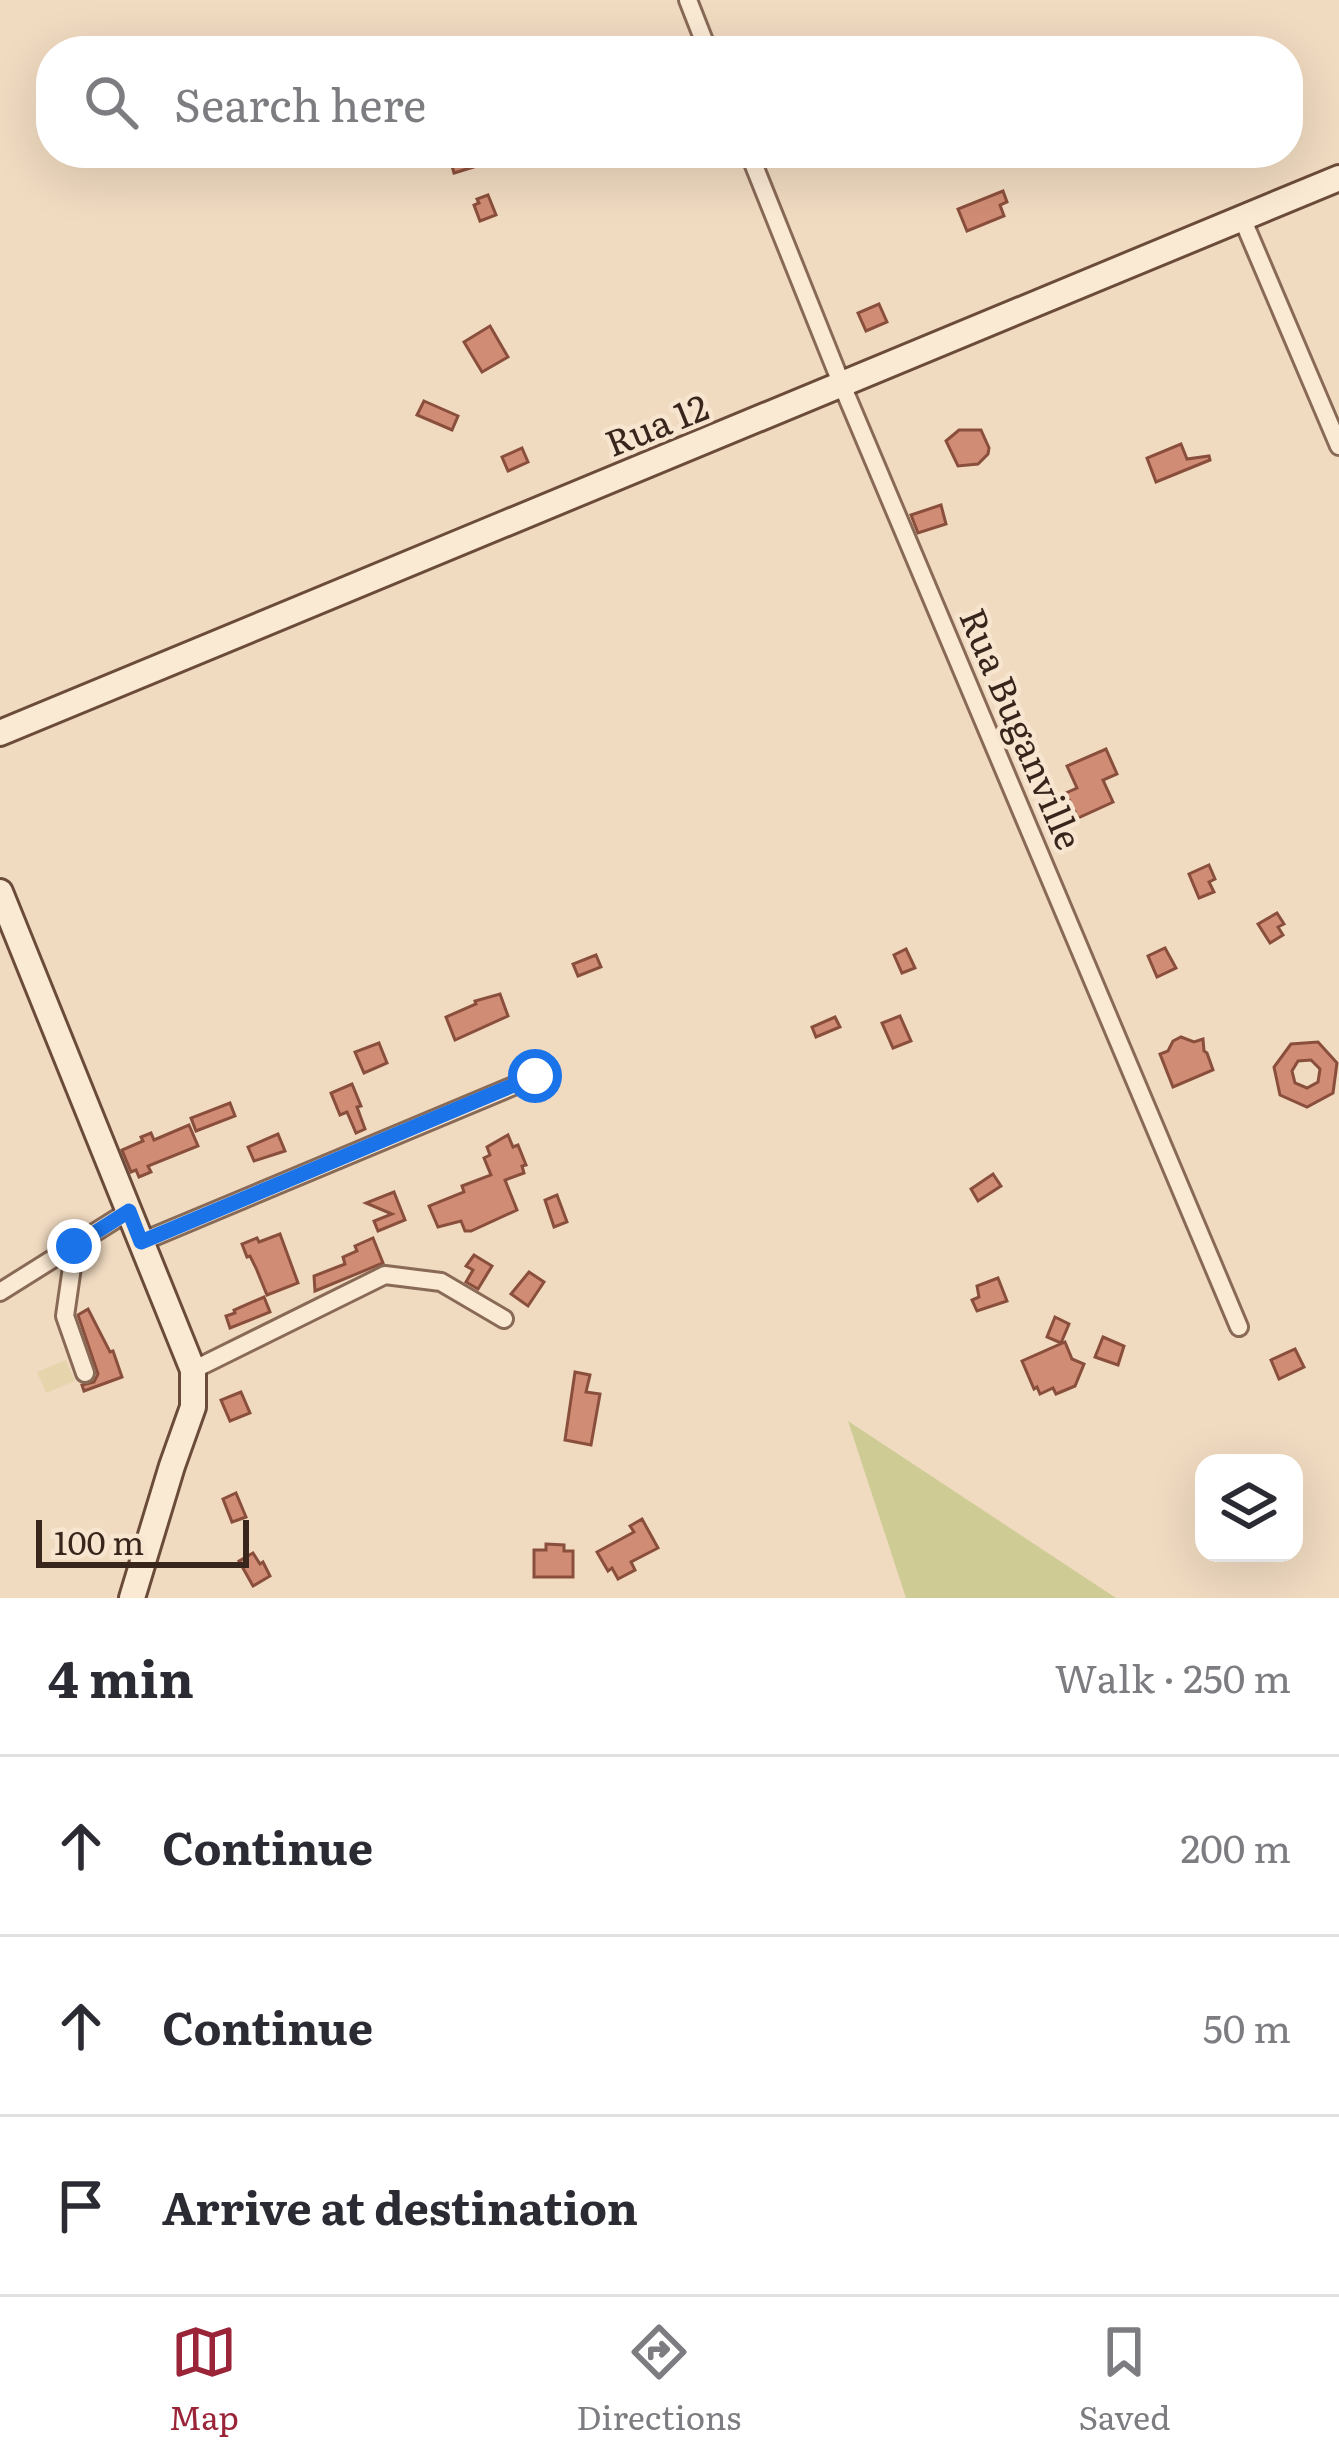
<!DOCTYPE html>
<meta charset="utf-8">
<style>
:root{--surface:#fff;--page:#f2f2f3;--text:#2b2b33;--muted:#7c7c81;--line:#e1e1e2;--accent:#9b2538}
body{margin:0;font-family:Literata,serif;background:var(--page);color:var(--text)}
.controls{position:absolute;right:36px;bottom:36px;display:grid;overflow:hidden;border-radius:24px;box-shadow:0 12px 48px #0002}
.controls button{width:108px;height:108px;display:grid;place-items:center;padding:0;border:0;border-bottom:3px solid var(--line);background:var(--surface);color:var(--text);font:60px sans-serif}
.scale{position:absolute;left:36px;bottom:30px;width:213px;box-sizing:border-box;padding-left:12px;border:6px solid #38251c;border-top:0;font-size:33px;line-height:42px;white-space:nowrap;color:#38251c;-webkit-text-stroke:9px #f7e5d0;paint-order:stroke}
.stop{position:absolute;width:36px;height:36px;margin:-27px;border:9px solid #1a73e8;border-radius:50%;background:#fff}
.stop.end{background:#1a73e8;border-color:#fff;box-shadow:0 3px 12px #0008}
.list{margin:0;padding:0;list-style:none}
h2{display:flex;justify-content:space-between;align-items:center;height:156px;margin:0;padding:0 48px;font-size:51px}
h2 small{font-size:39px;font-weight:400;color:var(--muted)}
.list li{display:grid;grid-template-columns:78px 1fr auto;gap:36px;align-items:center;box-sizing:border-box;height:180px;padding:0 48px;border-top:3px solid var(--line)}
.list b{display:block;font-size:45px;white-space:nowrap}
.list em{font-size:39px;font-style:normal;color:var(--muted)}
.icon{flex:none;width:66px;height:66px;fill:none;stroke:currentColor;stroke-width:2;stroke-linecap:round;stroke-linejoin:round}
.map{position:relative;flex:none;width:1339px;height:1598px;overflow:hidden}
.search{position:absolute;background:var(--surface);box-shadow:0 12px 48px #0002;left:36px;right:36px;top:36px;height:132px;display:flex;align-items:center;gap:30px;box-sizing:border-box;padding:0 42px;border-radius:48px;color:var(--muted);font-size:45px}
.sheet{height:696px;background:var(--surface)}
nav{display:flex;justify-content:space-around;align-items:center;box-sizing:border-box;height:168px;border-top:3px solid var(--line);background:var(--surface);font-size:33px;color:var(--muted)}
nav a{display:grid;justify-items:center;gap:6px}
nav .on{color:var(--accent)}
.map>svg:first-child{display:block}
.farmland{fill:#e6d4ad}
.green{fill:#cecc94}
.building{fill:#d08c74;stroke:#8a4f3c;stroke-width:3;fill-rule:evenodd}
.lines{fill:none;stroke-linecap:round;stroke-linejoin:round}
.street-casing{stroke:#896a57;stroke-width:22}
.secondary-casing{stroke:#6b4b3a;stroke-width:30}
.street{stroke:#fae9d3;stroke-width:16}
.secondary{stroke:#fae9d3;stroke-width:24}
.route{stroke:#1a73e8;stroke-width:15}
.labels{text-anchor:middle;dominant-baseline:central;stroke-width:9;stroke-linejoin:round;paint-order:stroke}
.street-label{font-size:36px;fill:#38251c;stroke:#f7e5d0}
</style>
<div class="map">
<svg width="1339" height="1598" viewBox="0 0 1339 1598">
<rect width="100%" height="100%" fill="#f0dac0"/>
<path class="farmland" d="M 66,1360 L 75,1381 L 46,1393 L 37,1372 Z"/>
<path class="green" d="M 848,1421 L 1116,1598 L 906,1598 Z"/>
<g class="building">
<path d="M 455,153 L 473,153 L 477,166 L 454,173 L 449,155 Z"/>
<path d="M 1003,191 L 1007,202 L 1000,205 L 1004,216 L 967,231 L 958,209 Z"/>
<path d="M 488,195 L 496,215 L 480,221 L 474,205 L 479,203 L 477,199 Z"/>
<path d="M 879,304 L 887,322 L 866,331 L 858,313 Z"/>
<path d="M 490,326 L 508,357 L 482,372 L 464,342 Z"/>
<path d="M 424,401 L 458,416 L 452,430 L 417,415 Z"/>
<path d="M 959,430 L 981,430 L 989,448 L 988,454 L 978,464 L 958,466 L 946,441 Z"/>
<path d="M 1181,444 L 1187,459 L 1209,456 L 1210,460 L 1156,482 L 1147,458 Z"/>
<path d="M 522,448 L 528,462 L 508,471 L 502,457 Z"/>
<path d="M 941,505 L 946,524 L 918,533 L 911,515 Z"/>
<path d="M 1106,749 L 1117,774 L 1103,780 L 1113,802 L 1078,818 L 1066,793 L 1077,788 L 1067,766 Z"/>
<path d="M 1209,865 L 1215,879 L 1209,882 L 1214,892 L 1199,898 L 1189,874 Z"/>
<path d="M 1277,913 L 1284,924 L 1278,927 L 1283,935 L 1270,943 L 1258,924 Z"/>
<path d="M 1165,948 L 1176,968 L 1157,977 L 1148,956 Z"/>
<path d="M 906,949 L 915,968 L 902,973 L 894,955 Z"/>
<path d="M 596,955 L 601,967 L 578,976 L 573,964 Z"/>
<path d="M 500,994 L 508,1016 L 455,1040 L 446,1017 L 476,1004 L 475,1001 Z"/>
<path d="M 900,1016 L 911,1041 L 893,1048 L 882,1023 Z"/>
<path d="M 835,1017 L 840,1027 L 816,1037 L 812,1027 Z"/>
<path d="M 1181,1037 L 1194,1042 L 1203,1039 L 1204,1051 L 1207,1053 L 1213,1070 L 1173,1087 L 1160,1054 L 1168,1051 L 1173,1041 Z"/>
<path d="M 1318,1042 L 1337,1063 L 1333,1093 L 1307,1107 L 1280,1095 L 1274,1067 L 1291,1044 ZM 1311,1060 L 1320,1069 L 1318,1082 L 1307,1088 L 1295,1083 L 1292,1071 L 1298,1061 Z"/>
<path d="M 379,1043 L 387,1063 L 364,1073 L 355,1052 Z"/>
<path d="M 352,1084 L 361,1106 L 357,1107 L 365,1129 L 356,1133 L 347,1112 L 340,1115 L 331,1093 Z"/>
<path d="M 230,1103 L 235,1116 L 196,1131 L 191,1118 Z"/>
<path d="M 189,1125 L 198,1146 L 148,1166 L 151,1172 L 139,1177 L 136,1170 L 131,1172 L 122,1150 L 143,1141 L 141,1137 L 151,1133 L 154,1140 Z"/>
<path d="M 278,1134 L 285,1151 L 254,1161 L 248,1147 Z"/>
<path d="M 508,1135 L 513,1147 L 518,1145 L 526,1165 L 522,1166 L 524,1173 L 505,1180 L 517,1210 L 471,1231 L 465,1231 L 461,1221 L 438,1227 L 429,1206 L 464,1192 L 462,1186 L 491,1175 L 484,1158 L 490,1155 L 487,1147 Z"/>
<path d="M 993,1174 L 1001,1186 L 978,1201 L 971,1189 Z"/>
<path d="M 394,1192 L 405,1220 L 378,1231 L 374,1221 L 392,1214 L 366,1203 Z"/>
<path d="M 557,1195 L 567,1222 L 554,1227 L 545,1200 Z"/>
<path d="M 280,1234 L 298,1283 L 267,1295 L 256,1268 L 250,1256 L 247,1257 L 242,1244 L 257,1238 L 259,1242 Z"/>
<path d="M 373,1238 L 383,1263 L 315,1291 L 314,1276 L 345,1264 L 343,1257 L 357,1251 L 355,1246 Z"/>
<path d="M 474,1255 L 492,1266 L 478,1289 L 466,1282 L 473,1270 L 466,1266 Z"/>
<path d="M 529,1272 L 544,1282 L 528,1306 L 511,1294 Z"/>
<path d="M 998,1278 L 1007,1301 L 977,1311 L 972,1300 L 979,1297 L 977,1286 Z"/>
<path d="M 264,1297 L 270,1312 L 230,1328 L 226,1316 L 235,1313 L 234,1310 Z"/>
<path d="M 88,1309 L 110,1352 L 113,1351 L 122,1377 L 84,1391 L 82,1385 L 94,1382 L 98,1374 L 78,1315 Z"/>
<path d="M 1055,1317 L 1069,1324 L 1061,1343 L 1047,1337 Z"/>
<path d="M 1103,1337 L 1124,1346 L 1118,1365 L 1095,1357 Z"/>
<path d="M 1065,1342 L 1072,1359 L 1084,1364 L 1075,1386 L 1056,1394 L 1053,1388 L 1040,1394 L 1037,1387 L 1034,1389 L 1022,1361 Z"/>
<path d="M 1295,1349 L 1304,1367 L 1279,1379 L 1271,1360 Z"/>
<path d="M 575,1372 L 590,1375 L 586,1392 L 600,1394 L 591,1445 L 565,1440 Z"/>
<path d="M 241,1392 L 250,1413 L 230,1421 L 221,1400 Z"/>
<path d="M 236,1493 L 246,1517 L 232,1522 L 223,1499 Z"/>
<path d="M 642,1519 L 658,1548 L 631,1562 L 635,1570 L 618,1579 L 612,1568 L 608,1571 L 597,1552 L 634,1532 L 630,1526 Z"/>
<path d="M 546,1544 L 564,1545 L 564,1551 L 573,1551 L 573,1577 L 534,1577 L 534,1550 L 546,1550 Z"/>
<path d="M 253,1553 L 260,1564 L 263,1562 L 270,1576 L 253,1586 L 239,1561 Z"/>
</g>
<g class="lines">
<defs>
<g id="street">
<path d="M 688,0 L 708,51"/>
<path d="M 749,153 L 842,385 L 1239,1327"/>
<path d="M 1242,218 L 1339,446"/>
<path d="M 141,1242 L 535,1077"/>
<path d="M 75,1246 L 65,1316 L 85,1373"/>
<path d="M 0,1292 L 129,1211"/>
<path d="M 193,1370 L 385,1275 L 441,1282 L 504,1319"/>
</g>
<g id="secondary">
<path d="M 0,733 L 1339,178"/>
<path d="M 0,892 L 193,1370 L 193,1407 L 172,1466 L 132,1598"/>
</g>
</defs>
<use href="#street" class="street-casing"/>
<use href="#secondary" class="secondary-casing"/>
<use href="#street" class="street"/>
<use href="#secondary" class="secondary"/>
</g>
<g class="lines">
<path class="route" d="M 74,1246 L 129,1211 L 141,1242 L 535,1076"/>
</g>
<g class="labels">
<g class="street-label">
<text transform="translate(656 423) rotate(-22)">Rua 12</text>
<text transform="translate(1023 728) rotate(67)">Rua Buganville</text>
</g>
</g>
</svg>
<div class="controls">
<button><svg class="icon" aria-label="layers" viewBox="0 0 24 24"><path d="M12 4l9 5-9 5-9-5zM3 14l9 5 9-5"/></svg></button>
</div>
<div class="scale">100 m</div>
<div class="stop" style="left:535px;top:1076px"></div>
<div class="stop end" style="left:74px;top:1246px"></div>
<div class="search"><svg class="icon" aria-label="search" viewBox="0 0 24 24"><circle cx="10" cy="10" r="6"/><path d="M15 15l6 6"/></svg>Search here</div>
</div>
<section class="sheet">
<h2>4 min<small>Walk · 250 m</small></h2>
<ul class="list">
<li><svg class="icon" aria-label="ahead" viewBox="0 0 24 24"><path d="M12 20V5M6 11l6-6 6 6"/></svg><div><b>Continue</b></div><em>200 m</em></li>
<li><svg class="icon" aria-label="ahead" viewBox="0 0 24 24"><path d="M12 20V5M6 11l6-6 6 6"/></svg><div><b>Continue</b></div><em>50 m</em></li>
<li><svg class="icon" aria-label="arrive" viewBox="0 0 24 24"><path d="M6 21V4h12l-3 4 3 4H6"/></svg><div><b>Arrive at destination</b></div></li>
</ul>
</section>
<nav>
<a class="on"><svg class="icon" aria-label="map" viewBox="0 0 24 24"><path d="M3 6l6-2 6 2 6-2v14l-6 2-6-2-6 2zM9 4v14M15 6v14"/></svg>Map</a>
<a><svg class="icon" aria-label="directions" viewBox="0 0 24 24"><path d="M12 3l9 9-9 9-9-9zM9 14v-3h6M13 9l2 2-2 2"/></svg>Directions</a>
<a><svg class="icon" aria-label="saved" viewBox="0 0 24 24"><path d="M7 4h10v16l-5-4-5 4z"/></svg>Saved</a>
</nav>
